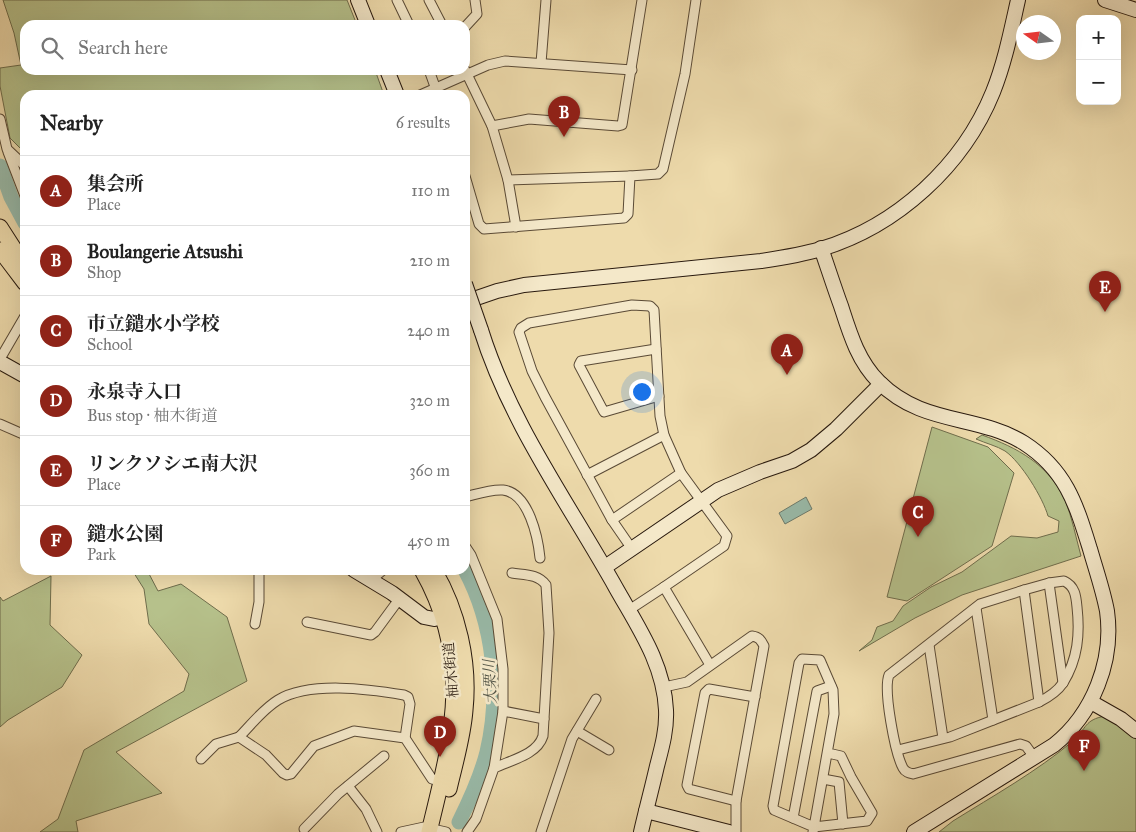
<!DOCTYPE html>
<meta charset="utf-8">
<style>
:root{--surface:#fff;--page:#f2f2f2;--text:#222;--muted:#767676;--line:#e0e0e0;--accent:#8f2418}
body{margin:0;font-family:"IM FELL Great Primer","Noto Serif JP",serif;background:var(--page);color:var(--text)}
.controls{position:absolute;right:15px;top:15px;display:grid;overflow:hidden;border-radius:10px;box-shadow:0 5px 20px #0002}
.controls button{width:45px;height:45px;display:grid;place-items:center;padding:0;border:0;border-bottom:1px solid var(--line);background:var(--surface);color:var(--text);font:25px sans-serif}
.compass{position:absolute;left:1016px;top:15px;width:45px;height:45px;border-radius:50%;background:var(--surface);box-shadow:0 5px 20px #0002;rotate:284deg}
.you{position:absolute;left:641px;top:391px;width:18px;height:18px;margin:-12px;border:4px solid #fff;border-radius:50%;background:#1a73e8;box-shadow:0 0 0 8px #1a73e833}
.badge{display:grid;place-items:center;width:32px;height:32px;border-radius:50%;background:var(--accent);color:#fff;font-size:16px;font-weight:700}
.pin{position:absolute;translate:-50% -41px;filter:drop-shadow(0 1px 2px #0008)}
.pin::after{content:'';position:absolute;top:26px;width:18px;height:15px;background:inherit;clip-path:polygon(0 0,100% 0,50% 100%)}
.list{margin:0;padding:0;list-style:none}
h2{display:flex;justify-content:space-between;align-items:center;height:65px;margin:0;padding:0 20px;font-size:21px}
h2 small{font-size:16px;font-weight:400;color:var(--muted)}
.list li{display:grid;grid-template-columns:32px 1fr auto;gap:15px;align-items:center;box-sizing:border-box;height:70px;padding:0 20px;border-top:1px solid var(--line)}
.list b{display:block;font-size:19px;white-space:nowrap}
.list p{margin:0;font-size:16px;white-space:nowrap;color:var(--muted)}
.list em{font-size:16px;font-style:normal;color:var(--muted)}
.icon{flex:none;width:28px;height:28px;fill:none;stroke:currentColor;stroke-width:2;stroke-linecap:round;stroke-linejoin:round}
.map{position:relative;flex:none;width:1136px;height:832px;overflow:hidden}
.search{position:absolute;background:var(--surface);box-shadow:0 5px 20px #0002;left:20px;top:20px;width:450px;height:55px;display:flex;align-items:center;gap:12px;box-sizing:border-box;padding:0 18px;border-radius:15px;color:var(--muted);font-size:19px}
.panel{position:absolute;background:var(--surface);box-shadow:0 5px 20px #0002;left:20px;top:90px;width:450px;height:485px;border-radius:15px}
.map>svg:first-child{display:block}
.green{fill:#b6c18b;stroke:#6f6d4c}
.water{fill:#9ba;stroke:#6c7a6c}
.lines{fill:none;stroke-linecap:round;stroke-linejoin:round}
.river{stroke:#9ba;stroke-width:15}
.street-casing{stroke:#5a4a36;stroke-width:11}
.secondary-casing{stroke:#28190e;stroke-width:16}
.primary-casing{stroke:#28190e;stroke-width:17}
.street{stroke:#f4e8c9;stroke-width:9}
.secondary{stroke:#f4e8c9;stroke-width:14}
.primary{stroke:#eedbac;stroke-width:15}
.secondary-bridge-casing{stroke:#28190e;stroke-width:16;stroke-linecap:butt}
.secondary-bridge{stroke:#f4e8c9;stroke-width:14}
.labels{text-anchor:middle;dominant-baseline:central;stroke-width:5;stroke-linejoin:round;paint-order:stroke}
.street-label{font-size:14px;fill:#28190e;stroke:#f4e8c9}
.water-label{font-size:15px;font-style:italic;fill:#505245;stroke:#f4e8c9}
</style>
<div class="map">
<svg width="1136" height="832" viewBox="0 0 1136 832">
<rect width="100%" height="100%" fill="#eedbac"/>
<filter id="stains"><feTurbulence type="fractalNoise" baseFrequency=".004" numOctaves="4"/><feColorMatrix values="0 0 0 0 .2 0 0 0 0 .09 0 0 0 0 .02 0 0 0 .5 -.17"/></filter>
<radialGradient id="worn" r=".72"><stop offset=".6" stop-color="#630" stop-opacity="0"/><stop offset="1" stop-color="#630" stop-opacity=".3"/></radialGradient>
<g class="green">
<path d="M 3,0 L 347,0 L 357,25 L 25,25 L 25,70 L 375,70 L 384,95 L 25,95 L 25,153 L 10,138 L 0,86 L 0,68 L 21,65 L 14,33 Z"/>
<path d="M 932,427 L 988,447 L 1014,473 L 992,546 L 907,601 L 887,597 Z"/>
<path d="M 982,435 C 1018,448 1048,464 1065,500 C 1072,517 1076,538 1081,556 L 962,595 L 915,618 L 859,651 L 872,640 L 877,627 L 893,621 L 903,606 L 931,587 L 962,572 L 1011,536 L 1037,538 L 1058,532 L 1059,521 L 1048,516 C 1043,498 1021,462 1005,451 C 997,446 985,443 976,439 Z"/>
<path d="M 132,570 L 147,570 L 158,591 L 181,584 L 227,617 L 247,681 L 116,752 L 162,793 L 76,821 L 78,832 L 40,832 L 58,819 L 84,750 L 184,691 L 189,674 L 149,624 L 144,589 Z"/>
<path d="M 51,576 L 50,625 L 82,655 L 62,687 L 8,720 L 0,727 L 0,597 L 3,601 Z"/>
<path d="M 1105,716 L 1136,739 L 1136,832 L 939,832 L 953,821 C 993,796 1036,772 1073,741 C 1087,728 1084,720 1105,716 Z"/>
</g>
<path class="water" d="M 806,497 L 812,509 L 785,524 L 779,513 Z"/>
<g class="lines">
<g class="river">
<path d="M 0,166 L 11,197 L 25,223"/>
<path d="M 459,822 C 470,800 481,776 487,752 C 501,693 494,624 465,570"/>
</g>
<defs>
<g id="street">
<path d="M 397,0 L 409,25"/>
<path d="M 429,0 L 442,25"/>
<path d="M 465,27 L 477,14 L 475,0"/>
<path d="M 541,63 L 546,0"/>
<path d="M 429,70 L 438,95"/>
<path d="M 465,70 L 492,126 L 508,180 L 516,227"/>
<path d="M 420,95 L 488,65 L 505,61 L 632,70"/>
<path d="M 0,119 L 7,149 L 25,166"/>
<path d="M 492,126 L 529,119 L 618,126 L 622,125 L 642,0"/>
<path d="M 8,152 L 25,196"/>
<path d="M 465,176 L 479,224 L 484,229 L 624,218 L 628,214 L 630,176 L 658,174 L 663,169 L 685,74 L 696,0"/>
<path d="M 508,180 L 630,176"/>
<path d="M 656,349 L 581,361 L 579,365 L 604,412 L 659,396"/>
<path d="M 0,359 L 25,316"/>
<path d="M 0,424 L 25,435"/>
<path d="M 587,475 L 664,435"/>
<path d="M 465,497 C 477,494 491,489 503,490 C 529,493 538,538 540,558"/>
<path d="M 612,520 L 681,473"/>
<path d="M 465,546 L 471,555 L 497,619 L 503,669 L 503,711 L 494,768"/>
<path d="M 632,549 L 612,520 L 545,397 L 532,371 L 519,332 L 521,328 L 529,323 L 632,305 L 650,306 L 654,310 L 660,416 L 664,435 L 681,473 L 727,536 L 724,546 L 664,587 L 710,665"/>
<path d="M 371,580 L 383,570"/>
<path d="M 1049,583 L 1063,683"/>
<path d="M 1024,590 L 1039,702"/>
<path d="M 976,608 L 993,720"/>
<path d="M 629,610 L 664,587"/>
<path d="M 307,622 L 371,635 L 375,632 L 400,598"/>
<path d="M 255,624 L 259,602 L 259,570"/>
<path d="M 929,645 L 943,738"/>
<path d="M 664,687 L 687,682 L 752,636 C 759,637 761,640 764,646 L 736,801 L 736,832"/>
<path d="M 503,711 L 544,719"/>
<path d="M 577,731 L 609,750"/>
<path d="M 239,737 C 251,725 263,709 278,700 C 310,681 368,689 404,695 L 408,697 L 410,704 L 405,738"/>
<path d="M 898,750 L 950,737 L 1039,702 C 1049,697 1057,692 1063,683 C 1078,659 1080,634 1077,607 C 1076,596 1075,586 1064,581 L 1049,583 L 1024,590 L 980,604 L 889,675 C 883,690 895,753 903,768 C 905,772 909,773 913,774 L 1020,744 L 1026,746 L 1034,757"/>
<path d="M 201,759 L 216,744 L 239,737 L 266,755 L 283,773 L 287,775 L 291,774 L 314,746 L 354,731 L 405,738 L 432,779 L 441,781"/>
<path d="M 823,779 L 839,782 L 843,824"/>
<path d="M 348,786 L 366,809 L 377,832"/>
<path d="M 736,801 L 689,789 L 687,785 L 705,693 L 709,689 L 755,697"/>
<path d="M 793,818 L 817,691 L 831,686"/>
<path d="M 304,829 L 338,794 L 384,756"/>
<path d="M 401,832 L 424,827 L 446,832"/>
<path d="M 467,832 L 476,819 L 494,768 C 511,760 537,755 543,736 L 549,633 L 546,585 C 538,574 525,575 512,573"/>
<path d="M 541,832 L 572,739 L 596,699"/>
<path d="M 813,832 L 814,827 L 834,714 L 833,690 L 820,660 L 802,659 L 799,663 L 773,806 L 774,810 L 814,827 L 867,821 L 872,813 L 851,777 L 841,756 L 828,753"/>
</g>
<g id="secondary">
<path d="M 358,0 L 368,25"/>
<path d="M 1105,0 L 1136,10"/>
<path d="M 387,70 L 397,95"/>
<path d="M 821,248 C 828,268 834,287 841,306 C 850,334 858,361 879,382 C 923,426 977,414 1024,443 C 1066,470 1076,504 1090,549 C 1096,570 1103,590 1107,611 C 1114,661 1093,714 1054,745 L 914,832"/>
<path d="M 465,302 L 497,291 L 524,285 L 761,261 C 781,258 801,255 821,249 C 897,226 963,166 993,92 C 1005,62 1011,31 1018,0"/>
<path d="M 481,330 C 510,423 569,504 616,588 C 638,627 664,664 666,710 C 667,729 662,747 657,766 C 652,788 646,810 641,832"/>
<path d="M 0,362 L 25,376"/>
<path d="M 605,567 L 718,490 L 760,472 L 792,461 L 811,450 L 836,429 L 881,384"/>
<path d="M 354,570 L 392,593 L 424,617 L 434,619 L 452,614"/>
<path d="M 1091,702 L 1121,719 L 1136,731"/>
<path d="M 646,811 L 729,832"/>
</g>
<g id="primary">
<path d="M 0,227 L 25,266"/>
<path d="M 0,250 L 25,283"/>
<path d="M 422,570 C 474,662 452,737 429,832"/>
<path d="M 434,570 C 458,611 470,662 465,710 C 463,737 455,763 449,789"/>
</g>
</defs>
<use href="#street" class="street-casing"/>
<use href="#secondary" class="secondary-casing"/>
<use href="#primary" class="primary-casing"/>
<use href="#street" class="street"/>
<use href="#secondary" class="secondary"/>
<use href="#primary" class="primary"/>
<defs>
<path id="secondary-bridge" d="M 465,284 L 481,330"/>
</defs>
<use href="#secondary-bridge" class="secondary-bridge-casing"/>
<use href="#secondary-bridge" class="secondary-bridge"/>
</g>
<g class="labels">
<g class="street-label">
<text transform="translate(451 670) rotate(-95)">柚木街道</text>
</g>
<g class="water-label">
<text transform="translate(490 682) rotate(-93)">大栗川</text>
</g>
</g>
<rect width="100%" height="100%" filter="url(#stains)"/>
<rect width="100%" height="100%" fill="url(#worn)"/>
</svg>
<div class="controls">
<button>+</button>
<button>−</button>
</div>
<svg class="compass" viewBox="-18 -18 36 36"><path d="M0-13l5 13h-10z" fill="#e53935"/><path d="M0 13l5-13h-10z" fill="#767676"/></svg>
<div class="you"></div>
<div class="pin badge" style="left:787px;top:375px">A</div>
<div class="pin badge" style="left:564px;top:137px">B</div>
<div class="pin badge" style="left:918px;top:537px">C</div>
<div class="pin badge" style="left:440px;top:757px">D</div>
<div class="pin badge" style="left:1105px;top:312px">E</div>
<div class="pin badge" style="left:1084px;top:771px">F</div>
<div class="search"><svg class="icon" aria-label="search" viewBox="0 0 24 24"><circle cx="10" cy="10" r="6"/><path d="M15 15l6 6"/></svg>Search here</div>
<section class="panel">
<h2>Nearby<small>6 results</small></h2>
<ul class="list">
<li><span class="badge">A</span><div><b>集会所</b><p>Place</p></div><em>110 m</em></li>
<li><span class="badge">B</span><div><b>Boulangerie Atsushi</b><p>Shop</p></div><em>210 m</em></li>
<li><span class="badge">C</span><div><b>市立鑓水小学校</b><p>School</p></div><em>240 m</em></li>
<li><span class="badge">D</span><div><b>永泉寺入口</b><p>Bus stop · 柚木街道</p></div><em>320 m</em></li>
<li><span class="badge">E</span><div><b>リンクソシエ南大沢</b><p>Place</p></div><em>360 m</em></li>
<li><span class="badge">F</span><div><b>鑓水公園</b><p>Park</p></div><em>450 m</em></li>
</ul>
</section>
</div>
